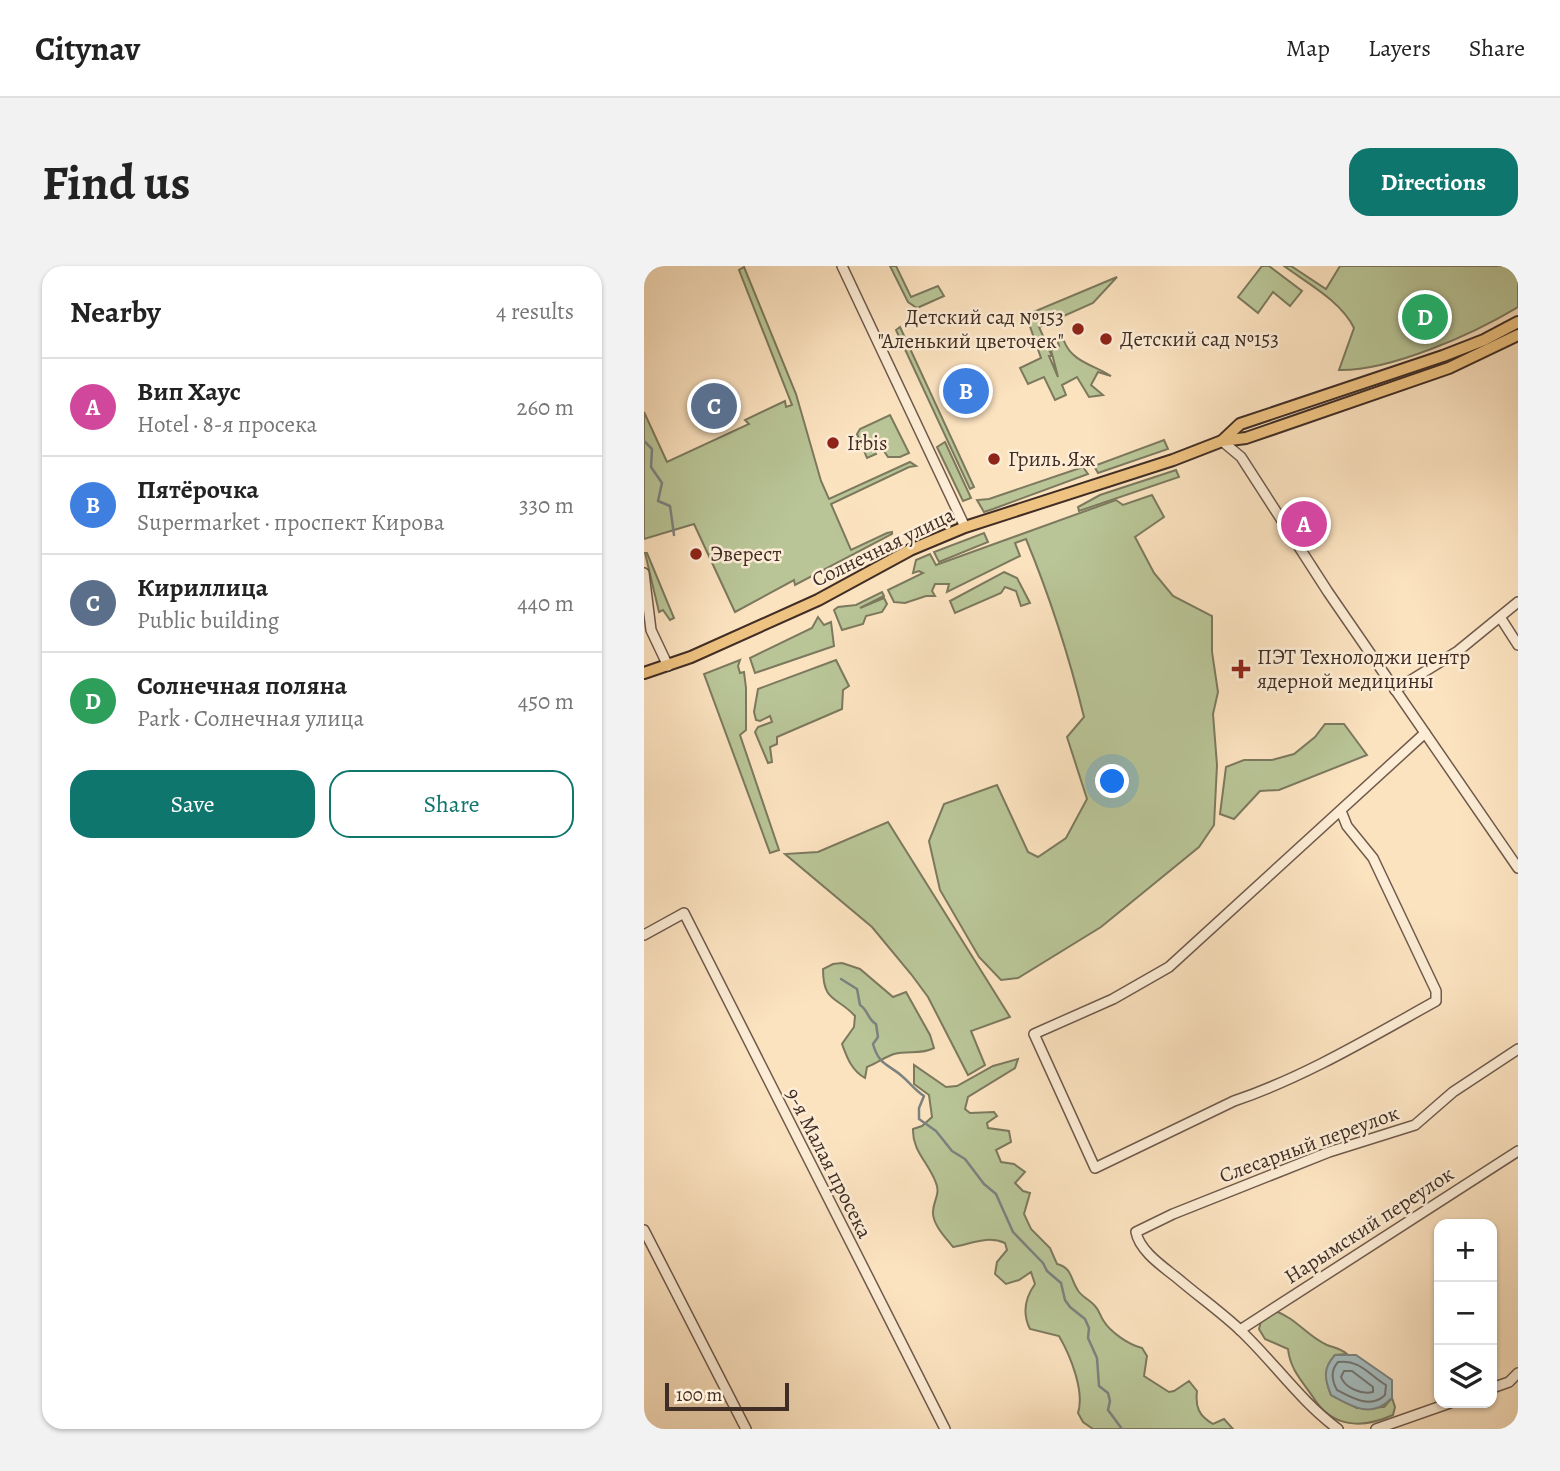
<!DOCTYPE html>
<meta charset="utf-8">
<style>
:root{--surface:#fff;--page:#f2f2f2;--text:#222;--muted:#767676;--line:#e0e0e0;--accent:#0f766e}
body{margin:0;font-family:Alegreya,serif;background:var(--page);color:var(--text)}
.controls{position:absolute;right:21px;bottom:21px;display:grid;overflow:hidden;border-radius:14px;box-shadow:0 2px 5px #0004}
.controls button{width:63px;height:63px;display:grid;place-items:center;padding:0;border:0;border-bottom:2px solid var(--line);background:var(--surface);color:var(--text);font:35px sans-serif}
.scale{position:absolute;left:21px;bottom:18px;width:124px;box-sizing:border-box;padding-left:7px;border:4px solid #402d25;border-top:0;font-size:19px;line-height:24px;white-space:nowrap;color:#402d25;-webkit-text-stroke:5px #fdedd6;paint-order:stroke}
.you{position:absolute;left:469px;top:516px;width:24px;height:24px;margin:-18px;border:5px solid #fff;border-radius:50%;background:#1a73e8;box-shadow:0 0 0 10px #1a73e833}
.badge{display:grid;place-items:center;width:46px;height:46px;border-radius:50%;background:var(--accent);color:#fff;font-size:23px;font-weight:700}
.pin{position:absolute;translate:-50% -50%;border:4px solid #fff;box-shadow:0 2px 7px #0006}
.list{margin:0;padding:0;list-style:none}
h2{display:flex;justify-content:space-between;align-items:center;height:91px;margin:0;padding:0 28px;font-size:30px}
h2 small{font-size:23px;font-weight:400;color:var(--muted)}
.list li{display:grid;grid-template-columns:46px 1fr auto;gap:21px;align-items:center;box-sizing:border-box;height:98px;padding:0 28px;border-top:2px solid var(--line)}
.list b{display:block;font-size:26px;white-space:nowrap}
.list p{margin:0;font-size:23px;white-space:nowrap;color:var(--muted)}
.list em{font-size:23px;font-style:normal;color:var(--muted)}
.actions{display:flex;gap:14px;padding:21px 28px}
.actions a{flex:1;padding:16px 0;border:2px solid var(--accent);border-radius:21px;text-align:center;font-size:24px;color:var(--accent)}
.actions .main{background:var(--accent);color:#fff}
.icon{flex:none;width:38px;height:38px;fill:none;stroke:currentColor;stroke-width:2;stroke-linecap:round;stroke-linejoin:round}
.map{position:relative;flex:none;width:874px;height:1163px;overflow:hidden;border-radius:21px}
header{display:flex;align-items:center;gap:42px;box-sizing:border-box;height:98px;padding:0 35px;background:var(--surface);border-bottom:2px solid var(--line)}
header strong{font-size:33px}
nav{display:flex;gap:38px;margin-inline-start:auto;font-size:24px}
.intro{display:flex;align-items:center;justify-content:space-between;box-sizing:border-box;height:168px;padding:0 42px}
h1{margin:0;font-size:49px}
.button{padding:18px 32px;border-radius:21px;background:var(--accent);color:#fff;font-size:24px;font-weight:700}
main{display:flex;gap:42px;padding:0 42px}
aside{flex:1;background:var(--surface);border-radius:21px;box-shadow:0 2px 5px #0004}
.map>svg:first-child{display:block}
.green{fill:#b9c597;stroke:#7c795e;stroke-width:2}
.water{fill:#a4bbbd;stroke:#7c8280;stroke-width:2}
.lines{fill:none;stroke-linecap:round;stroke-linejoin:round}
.shore{stroke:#727471;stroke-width:2}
.stream{stroke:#7c8280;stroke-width:2.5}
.minor-casing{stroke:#6f5a4c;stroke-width:12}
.major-casing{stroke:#402d25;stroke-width:14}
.minor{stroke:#fdedd6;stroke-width:9}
.major{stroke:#eec280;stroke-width:10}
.poi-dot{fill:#8f2418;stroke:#fdedd6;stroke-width:2.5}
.labels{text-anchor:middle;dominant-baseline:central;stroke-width:5;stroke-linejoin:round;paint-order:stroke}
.poi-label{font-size:21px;fill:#402d25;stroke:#fdedd6;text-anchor:start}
.street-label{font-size:21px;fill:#402d25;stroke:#fdedd6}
</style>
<header>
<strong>Citynav</strong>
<nav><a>Map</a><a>Layers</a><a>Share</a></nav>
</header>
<div class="intro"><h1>Find us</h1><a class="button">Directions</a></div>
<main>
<aside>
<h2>Nearby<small>4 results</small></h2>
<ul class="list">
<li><span class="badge" style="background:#d1479c">A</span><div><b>Вип Хаус</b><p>Hotel · 8-я просека</p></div><em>260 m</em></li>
<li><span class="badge" style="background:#3f7fe0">B</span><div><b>Пятёрочка</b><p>Supermarket · проспект Кирова</p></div><em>330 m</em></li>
<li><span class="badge" style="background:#5c6f8a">C</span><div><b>Кириллица</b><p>Public building</p></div><em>440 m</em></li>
<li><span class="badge" style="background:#2e9e5b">D</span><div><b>Солнечная поляна</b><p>Park · Солнечная улица</p></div><em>450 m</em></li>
</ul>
<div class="actions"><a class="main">Save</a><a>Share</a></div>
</aside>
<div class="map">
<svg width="874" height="1163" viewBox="0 0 874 1163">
<rect width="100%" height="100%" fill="#fce3c0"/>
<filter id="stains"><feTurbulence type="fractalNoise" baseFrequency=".00286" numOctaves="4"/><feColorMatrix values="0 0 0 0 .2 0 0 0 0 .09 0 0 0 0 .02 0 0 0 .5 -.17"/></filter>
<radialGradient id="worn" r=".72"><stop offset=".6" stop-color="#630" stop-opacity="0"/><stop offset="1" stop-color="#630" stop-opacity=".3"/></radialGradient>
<g class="green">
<path d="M 246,0 L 252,0 L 267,31 L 294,20 L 300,30 L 273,42 L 264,36 Z"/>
<path d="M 618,0 L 625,0 L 658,25 L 646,40 L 629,26 L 614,47 L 594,31 Z"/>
<path d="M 640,0 L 647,0 L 682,23 L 696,0 L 874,0 L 874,41 C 829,68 747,105 695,104 L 710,62 C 697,35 663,17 640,0 Z"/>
<path d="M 100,1 L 152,128 L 177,215 L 185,233 L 266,196 L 272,200 L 265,201 L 187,238 L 207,284 L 243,267 L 248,266 L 248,268 L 151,319 L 150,314 L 91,346 L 50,258 L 0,273 L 0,146 L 23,196 L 105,158 L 101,154 L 141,135 L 142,141 L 148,139 L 95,4 Z"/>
<path d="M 473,11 L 449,37 L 395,61 L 408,90 L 405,90 L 414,111 L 407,84 L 415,80 L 413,73 L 420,75 C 428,96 450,99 467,110 L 454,106 L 447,119 L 459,129 L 445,131 L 433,111 L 418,119 L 422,129 L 411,134 L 400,111 L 384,118 L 376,102 L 397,92 L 382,49 Z"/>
<path d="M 256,61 L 330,221 L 326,223 L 252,64 Z"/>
<path d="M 246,149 L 265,187 L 256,191 L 244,191 L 233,175 L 226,177 L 232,188 L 223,192 L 213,168 L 216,163 Z"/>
<path d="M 520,174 L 524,183 L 454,207 L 450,200 Z"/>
<path d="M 301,176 L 327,232 L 319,235 L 293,181 Z"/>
<path d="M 439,201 L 444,208 L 349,243 L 340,246 L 333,234 L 345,233 Z"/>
<path d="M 532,204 L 535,211 L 435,245 L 434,241 L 456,229 Z"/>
<path d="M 508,229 L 520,251 L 491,271 L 510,307 L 529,330 L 568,350 L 568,386 L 574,426 L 569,448 L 573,499 L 570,559 L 555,581 L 457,661 L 374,712 L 357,714 L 335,691 L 296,624 L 285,575 L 300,538 L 353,519 L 384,586 L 394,591 L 422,572 L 443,533 L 423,471 L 440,451 C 425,390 406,331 382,273 L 371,277 L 376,290 L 303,326 L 305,318 L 291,318 L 288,325 L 291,330 L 282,330 L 261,337 L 250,336 L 244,324 L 279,307 L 275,305 L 269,307 L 272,294 L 286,288 L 292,299 L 472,234 L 479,239 Z"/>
<path d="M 340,267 L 344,276 L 295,296 L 290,286 Z"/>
<path d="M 1,287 L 3,287 L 30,352 L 26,354 L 19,344 L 15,346 Z"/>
<path d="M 360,306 L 373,312 L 386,337 L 377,340 L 372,325 L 361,321 L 357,327 L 311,347 L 306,335 Z"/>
<path d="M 238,326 L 240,330 L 216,342 L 240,332 L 243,338 L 238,346 L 222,350 L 219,358 L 198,364 L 190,344 L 194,341 L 212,339 Z"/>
<path d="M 174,351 L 180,359 L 187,356 L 190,380 L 111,407 L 106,392 L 168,362 Z"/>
<path d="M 96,394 L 94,400 L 96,407 L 100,406 L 102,422 L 102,464 L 96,469 L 135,584 L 126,587 L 60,408 Z"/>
<path d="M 192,394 L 205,420 L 199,424 L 198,443 L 133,471 L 133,478 L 126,481 L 128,496 L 124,497 L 111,466 L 114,461 L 128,456 L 126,450 L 116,455 L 112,454 L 110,446 L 114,423 Z"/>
<path d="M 681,458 L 700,458 L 723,489 L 635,524 L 616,525 L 590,553 L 576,548 L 582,501 L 600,494 L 628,494 L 650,488 L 671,471 Z"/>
<path d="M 244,556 L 366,751 L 327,765 L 341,799 L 324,809 L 284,731 L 267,708 L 228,661 L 141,588 L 174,586 Z"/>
<path d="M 198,697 L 216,703 L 249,731 L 262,726 L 286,769 L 290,782 C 277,789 264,784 250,788 C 241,791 233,797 223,801 L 221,812 C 207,804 203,791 198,778 L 210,761 L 211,750 C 193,730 179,737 179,703 L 189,698 Z"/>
<path d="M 374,793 L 371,802 L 324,831 L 321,843 L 326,847 L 350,846 L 353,850 L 343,857 L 344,862 L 365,865 L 367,876 L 352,884 L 357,896 L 370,898 L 381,906 L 371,917 L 379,925 L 386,927 L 380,948 L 387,963 L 406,982 L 413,998 C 429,1002 426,1014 435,1026 C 439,1031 446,1034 451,1040 C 455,1044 456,1049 459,1054 C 466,1066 485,1079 498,1082 L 503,1090 L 500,1110 L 525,1126 L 530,1125 L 545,1115 L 553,1125 C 551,1141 555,1150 569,1158 L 580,1153 L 589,1163 L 449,1163 L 439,1156 L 434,1147 C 441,1125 426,1089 415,1070 L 386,1063 C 378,1047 381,1032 391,1018 L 387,1006 L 375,1014 L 362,1018 L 351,1008 L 353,996 L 363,984 L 361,977 C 343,969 327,978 309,981 C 302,972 290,960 289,948 C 288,936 297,929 292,917 C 285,897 268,885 269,863 L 278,860 L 288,851 L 285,829 L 270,818 L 270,799 L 302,821 L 313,820 L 349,800 Z"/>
<path d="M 631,1045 C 652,1052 664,1071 683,1079 C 691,1082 696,1082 703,1088 L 691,1089 C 679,1103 681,1113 687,1129 L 713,1142 L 740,1141 L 748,1132 L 751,1141 L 749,1149 C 718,1163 688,1162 669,1131 C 658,1115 646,1103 644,1083 L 621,1073 L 615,1063 L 618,1051 Z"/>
</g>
<path class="water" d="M 691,1089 L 712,1089 L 748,1114 L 748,1132 C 728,1153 708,1141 687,1129 C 680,1112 679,1102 691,1089 Z"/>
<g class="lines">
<g class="shore">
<path d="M 694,1096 C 716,1093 725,1109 742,1119 L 741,1129 C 727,1143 708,1132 693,1124 C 688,1115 686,1105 694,1096 Z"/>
<path d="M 700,1105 L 708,1105 L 729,1121 L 729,1126 C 718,1129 701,1122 697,1111 Z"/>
</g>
<g class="stream">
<path d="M 0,175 L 8,183 L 7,201 L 18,217 L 14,235 L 26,240 L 30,269"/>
<path d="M 197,713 L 213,723 L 216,739 C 225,745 223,753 232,758 L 234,771 L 229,778 C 235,800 245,798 259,811 C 266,817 271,824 280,830 L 275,842 L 275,853 L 292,865 L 308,885 L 321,893 L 340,918 L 352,928 L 369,966 L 399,997 L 403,1005 L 417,1017 L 421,1034 L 426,1041 L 441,1053 L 445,1062 L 444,1072 L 453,1092 L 455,1120 L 464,1127 L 466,1135 L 464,1144 L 478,1163"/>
</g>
<defs>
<g id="minor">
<path d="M 198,0 L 321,261"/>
<path d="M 578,175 L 597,191 L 684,326 L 874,602"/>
<path d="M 0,307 L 7,364 L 24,400"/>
<path d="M 856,351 L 874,379"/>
<path d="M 751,424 L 814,385 L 874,336"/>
<path d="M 697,545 L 703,560 L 729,592 L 792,725 L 792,735 C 727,771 661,811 590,835 L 451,902 L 390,768 L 469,733 L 525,701 L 781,467"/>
<path d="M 0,669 L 40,647 L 301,1163"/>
<path d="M 0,964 L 102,1163"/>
<path d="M 596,1064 L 874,885"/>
<path d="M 848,1122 L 865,1116 L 874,1107"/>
<path d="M 694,1163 C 656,1135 630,1096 596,1064 C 578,1047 557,1032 538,1016 C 523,1003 496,987 492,966 L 529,948 L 685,886 L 771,859 L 809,826 L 874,783"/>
<path d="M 732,1163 L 806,1137"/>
</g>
<g id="major">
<path d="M 578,175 L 596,158 L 799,90 L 840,74 L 874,56"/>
<path d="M 0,407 L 47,391 L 174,334 L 266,284 L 321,261 L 529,194 L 578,175 L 602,172 L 805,102 L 874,69"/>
</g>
</defs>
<use href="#minor" class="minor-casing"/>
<use href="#major" class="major-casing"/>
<use href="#minor" class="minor"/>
<use href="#major" class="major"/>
</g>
<g class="poi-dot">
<circle cx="434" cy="63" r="7"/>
<circle cx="462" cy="73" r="7"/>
<circle cx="189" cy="177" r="7"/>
<circle cx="350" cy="193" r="7"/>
<circle cx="52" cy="288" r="7"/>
<path d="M593.5 392.5h7v7h7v7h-7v7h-7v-7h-7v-7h7z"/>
</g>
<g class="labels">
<g class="poi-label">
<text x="420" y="51" text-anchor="end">Детский сад №153<tspan x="420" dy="24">"Аленький цветочек"</tspan></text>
<text x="476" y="73">Детский сад №153</text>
<text x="203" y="177">Irbis</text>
<text x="364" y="193">Гриль.Яж</text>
<text x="66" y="288">Эверест</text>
<text x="613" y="391">ПЭТ Технолоджи центр<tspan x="613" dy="24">ядерной медицины</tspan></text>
</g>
<g class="street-label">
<text transform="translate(239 281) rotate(-26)">Солнечная улица</text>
<text transform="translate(665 878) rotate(-20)">Слесарный переулок</text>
<text transform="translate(185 897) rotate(63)">9-я Малая просека</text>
<text transform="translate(725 959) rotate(-33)">Нарымский переулок</text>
</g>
</g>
<rect width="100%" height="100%" filter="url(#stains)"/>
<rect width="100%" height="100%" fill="url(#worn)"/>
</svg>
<div class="controls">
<button>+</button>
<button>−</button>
<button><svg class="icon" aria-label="layers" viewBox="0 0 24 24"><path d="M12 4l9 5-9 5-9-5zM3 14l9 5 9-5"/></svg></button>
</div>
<div class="scale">100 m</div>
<div class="you"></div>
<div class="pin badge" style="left:660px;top:258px;background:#d1479c">A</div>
<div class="pin badge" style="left:322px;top:125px;background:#3f7fe0">B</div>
<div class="pin badge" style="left:70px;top:140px;background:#5c6f8a">C</div>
<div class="pin badge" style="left:781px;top:51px;background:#2e9e5b">D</div>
</div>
</main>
